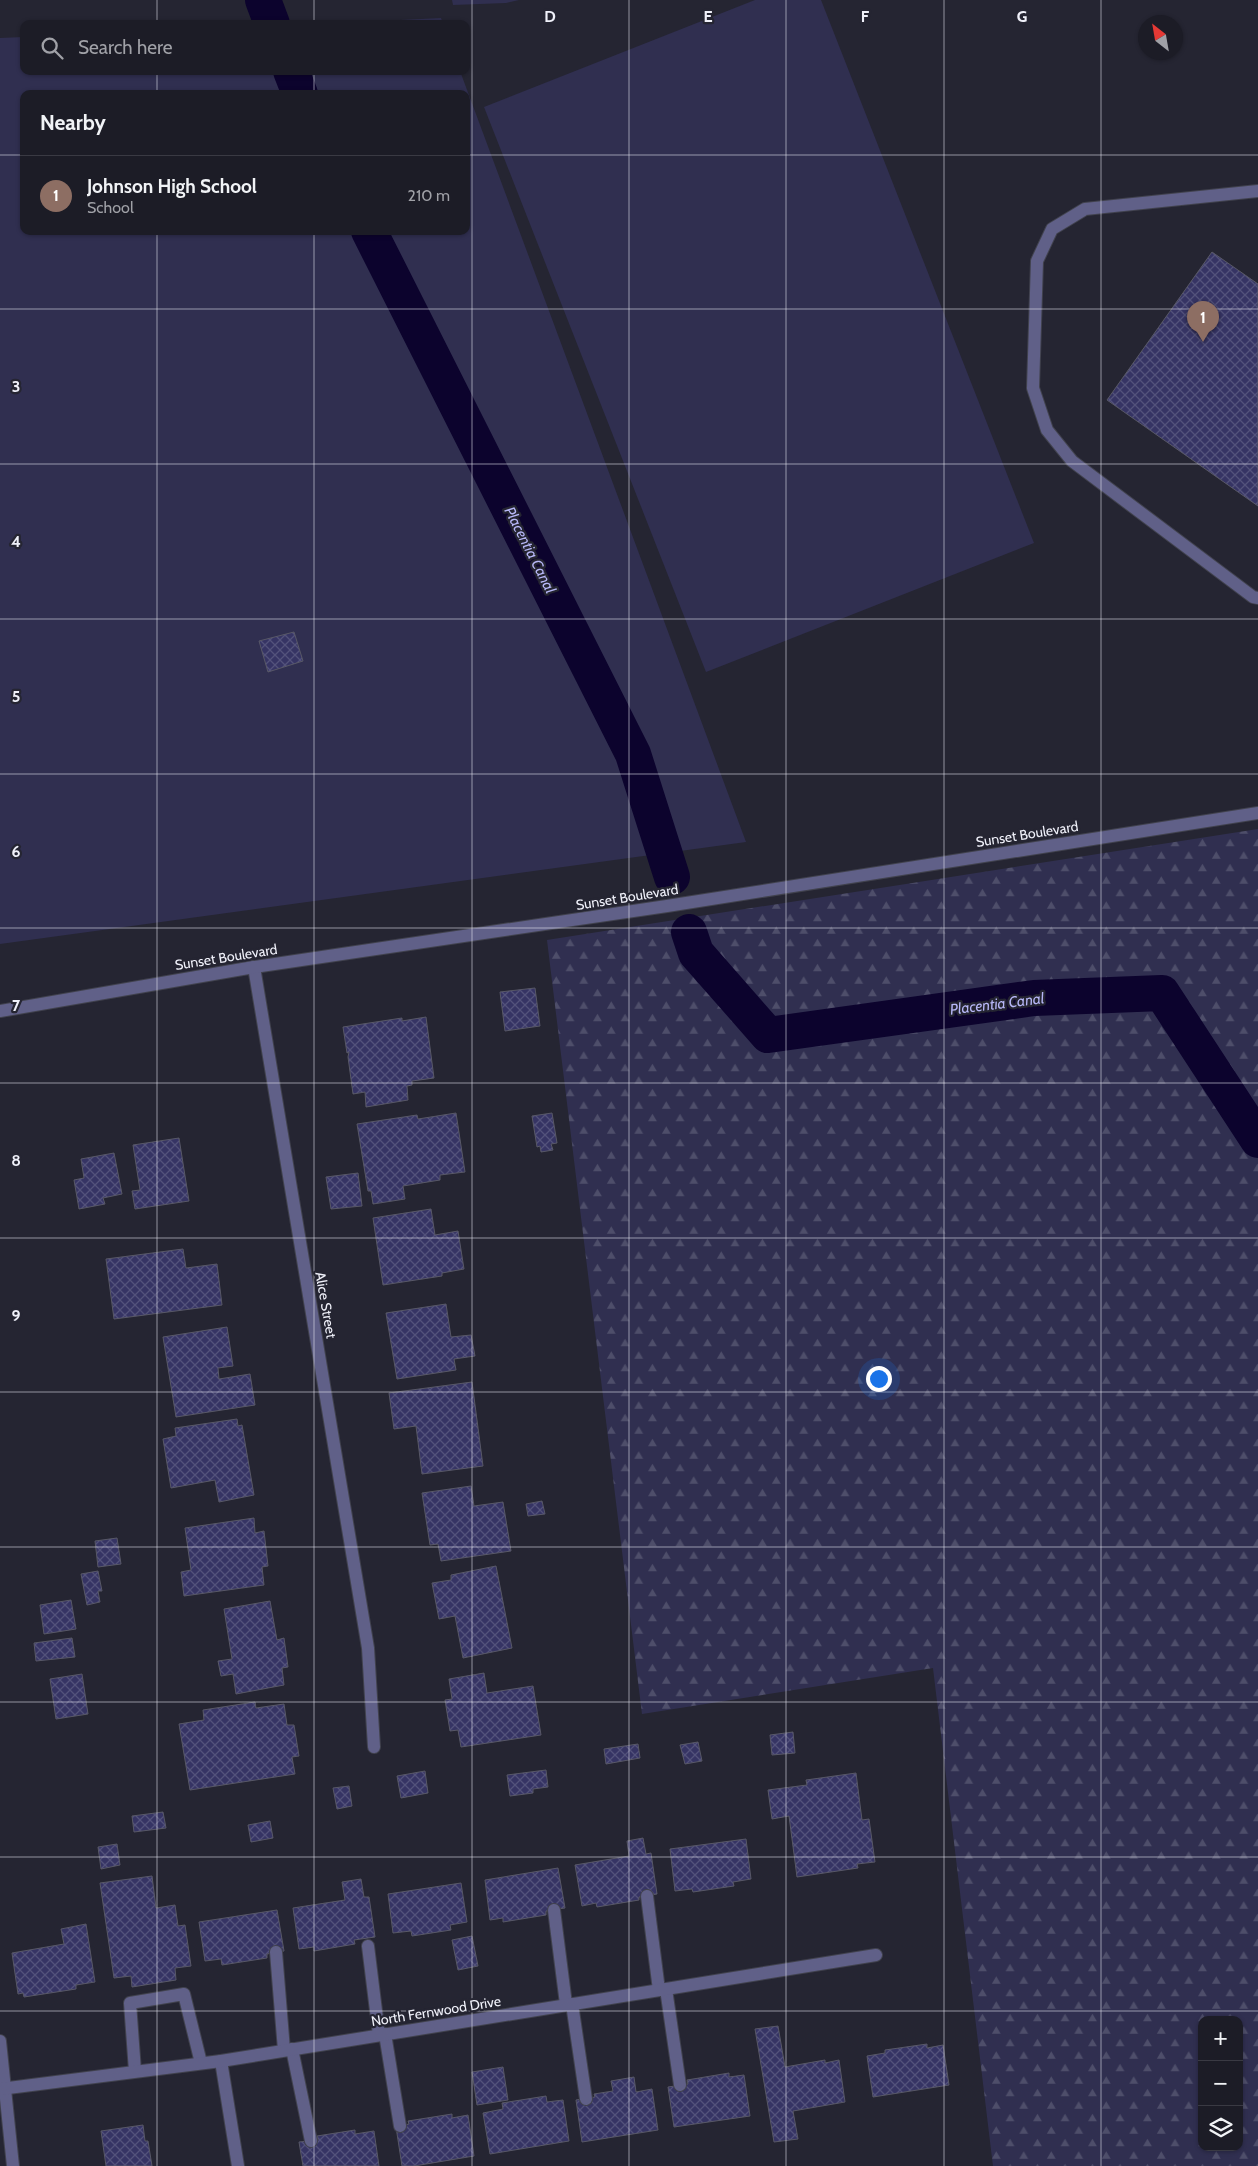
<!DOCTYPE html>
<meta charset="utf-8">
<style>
:root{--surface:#1c1c26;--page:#292932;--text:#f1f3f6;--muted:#a0a1a7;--line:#3a3a43;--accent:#86cf4c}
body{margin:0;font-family:Cabin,sans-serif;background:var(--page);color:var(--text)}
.controls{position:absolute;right:15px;bottom:15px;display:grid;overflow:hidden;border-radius:10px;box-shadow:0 1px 4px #0004}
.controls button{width:45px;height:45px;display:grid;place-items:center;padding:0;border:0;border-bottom:1px solid var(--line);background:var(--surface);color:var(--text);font:25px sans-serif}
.compass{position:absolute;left:1138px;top:15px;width:45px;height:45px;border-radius:50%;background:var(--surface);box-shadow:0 1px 4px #0004;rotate:329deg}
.you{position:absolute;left:878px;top:1378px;width:18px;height:18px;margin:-12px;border:4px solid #fff;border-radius:50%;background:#1a73e8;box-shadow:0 0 0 8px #1a73e833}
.badge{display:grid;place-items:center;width:32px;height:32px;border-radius:50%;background:var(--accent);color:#fff;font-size:16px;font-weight:700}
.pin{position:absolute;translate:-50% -41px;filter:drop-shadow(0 1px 2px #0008)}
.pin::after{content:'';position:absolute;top:26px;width:18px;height:15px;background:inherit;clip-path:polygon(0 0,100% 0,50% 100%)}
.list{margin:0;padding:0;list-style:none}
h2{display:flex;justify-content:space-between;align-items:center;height:65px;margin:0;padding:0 20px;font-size:21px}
h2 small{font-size:16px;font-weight:400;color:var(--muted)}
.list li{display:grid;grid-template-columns:32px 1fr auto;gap:15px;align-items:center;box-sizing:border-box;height:80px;padding:0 20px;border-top:1px solid var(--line)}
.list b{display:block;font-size:19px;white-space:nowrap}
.list p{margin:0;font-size:16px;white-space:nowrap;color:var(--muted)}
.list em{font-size:16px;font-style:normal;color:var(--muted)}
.icon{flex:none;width:28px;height:28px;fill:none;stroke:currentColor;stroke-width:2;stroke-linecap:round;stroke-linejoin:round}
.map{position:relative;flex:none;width:1258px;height:2166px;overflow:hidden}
.search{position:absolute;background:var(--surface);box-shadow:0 1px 4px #0004;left:20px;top:20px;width:450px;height:55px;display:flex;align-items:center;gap:12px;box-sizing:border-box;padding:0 18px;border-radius:10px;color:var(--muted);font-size:19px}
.panel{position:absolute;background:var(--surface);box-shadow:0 1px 4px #0004;left:20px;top:90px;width:450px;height:145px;border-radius:10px}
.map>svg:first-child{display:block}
.forest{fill:url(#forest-firs);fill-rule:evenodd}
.park{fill:#302f50;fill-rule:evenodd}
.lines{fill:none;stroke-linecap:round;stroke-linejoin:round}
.canal{stroke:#0c032d;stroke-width:36}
.building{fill:url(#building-cross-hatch);stroke:#585867}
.lane-casing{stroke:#41424e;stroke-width:14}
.street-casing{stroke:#41424e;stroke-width:14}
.lane{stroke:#606088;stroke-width:12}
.street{stroke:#606088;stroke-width:12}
.grid{fill:none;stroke:#f0f1fa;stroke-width:1;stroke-opacity:0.55}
.labels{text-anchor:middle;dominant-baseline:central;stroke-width:4.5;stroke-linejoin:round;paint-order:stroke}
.street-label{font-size:14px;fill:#f0f1fa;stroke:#252532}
.water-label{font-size:15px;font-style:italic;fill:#b7b7f7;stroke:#252532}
.grid-label{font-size:16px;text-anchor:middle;font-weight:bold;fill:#f0f1fa;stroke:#252532;stroke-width:4.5;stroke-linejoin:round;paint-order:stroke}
</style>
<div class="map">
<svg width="1258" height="2166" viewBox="0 0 1258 2166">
<defs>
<pattern id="forest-firs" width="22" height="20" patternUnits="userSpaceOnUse" patternTransform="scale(1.25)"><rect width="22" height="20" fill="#302f50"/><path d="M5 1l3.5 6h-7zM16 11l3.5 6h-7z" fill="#4e4e6a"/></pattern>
<pattern id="building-cross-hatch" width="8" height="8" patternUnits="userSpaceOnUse" patternTransform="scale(1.25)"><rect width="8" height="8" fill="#363464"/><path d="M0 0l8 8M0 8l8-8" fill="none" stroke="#53527b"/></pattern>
</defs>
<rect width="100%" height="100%" fill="#252532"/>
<path class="forest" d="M 1258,829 L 1258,2166 L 993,2166 L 933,1668 L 642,1714 L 547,940 ZM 1202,2020 L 1239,2020 L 1239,2147 L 1202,2147 Z"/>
<g class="park">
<path d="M 452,0 L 519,0 L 506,3 L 453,5 Z"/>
<path d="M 755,0 L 821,0 L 1034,543 L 706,672 L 484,107 Z"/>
<path d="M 441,18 L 443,24 L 319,24 Z"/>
<path d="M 24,37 L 24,71 L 460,71 L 746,842 L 0,944 L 0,38 ZM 24,94 L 466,94 L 466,231 L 24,231 Z"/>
</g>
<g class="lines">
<g class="canal">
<path d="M 263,0 L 272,24"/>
<path d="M 291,71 L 300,94"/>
<path d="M 369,231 L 633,754 L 672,877"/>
<path d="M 689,932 L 696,953 L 768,1035 L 1034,998 L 1162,993 L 1258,1140"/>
</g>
</g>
<g class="building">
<path d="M 1212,252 L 1258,284 L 1258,506 L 1107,400 Z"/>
<path d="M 294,632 L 303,661 L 268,672 L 259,641 Z"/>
<path d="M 535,988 L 540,1026 L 505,1031 L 500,992 Z"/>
<path d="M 426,1017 L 434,1078 L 412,1081 L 412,1085 L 407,1086 L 408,1100 L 366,1107 L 365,1092 L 353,1094 L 348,1057 L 349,1052 L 347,1053 L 343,1027 L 402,1018 L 402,1021 Z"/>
<path d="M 456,1113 L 465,1172 L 440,1175 L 440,1180 L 403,1186 L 405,1199 L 373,1204 L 371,1191 L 368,1191 L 357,1124 L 417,1115 L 418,1119 Z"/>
<path d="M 552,1113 L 557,1143 L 551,1144 L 553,1150 L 541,1152 L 540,1146 L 537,1147 L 532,1116 Z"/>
<path d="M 179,1138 L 189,1201 L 135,1209 L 132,1191 L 140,1190 L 133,1145 Z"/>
<path d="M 114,1153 L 122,1194 L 103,1198 L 105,1204 L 79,1209 L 74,1180 L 84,1178 L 81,1159 Z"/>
<path d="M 358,1173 L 362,1206 L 331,1209 L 326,1177 Z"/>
<path d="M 431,1209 L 435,1235 L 458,1231 L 464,1269 L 442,1273 L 442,1276 L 383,1285 L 373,1218 Z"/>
<path d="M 183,1249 L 186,1268 L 217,1264 L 222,1305 L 114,1319 L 106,1259 Z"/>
<path d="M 446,1304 L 451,1337 L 471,1335 L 475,1356 L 454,1359 L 456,1370 L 397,1379 L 386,1313 Z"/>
<path d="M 227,1327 L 233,1366 L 218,1368 L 219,1379 L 250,1374 L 255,1405 L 176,1417 L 163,1337 Z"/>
<path d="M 472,1382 L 483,1466 L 422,1474 L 416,1426 L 394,1429 L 389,1393 Z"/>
<path d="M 237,1419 L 238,1426 L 242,1425 L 254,1495 L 219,1502 L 215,1480 L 171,1488 L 163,1439 L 176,1436 L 175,1428 Z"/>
<path d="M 471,1486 L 474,1506 L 503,1502 L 511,1551 L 441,1561 L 438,1544 L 430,1545 L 422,1493 Z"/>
<path d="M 542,1501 L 545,1514 L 528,1516 L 526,1504 Z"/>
<path d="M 254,1518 L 255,1533 L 264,1531 L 268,1566 L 262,1567 L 264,1585 L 184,1596 L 181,1572 L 191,1570 L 185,1528 Z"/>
<path d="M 117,1538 L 121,1564 L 98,1567 L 95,1541 Z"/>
<path d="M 496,1566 L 512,1648 L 463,1658 L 455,1616 L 439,1619 L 432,1583 L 451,1580 L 451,1575 Z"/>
<path d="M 98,1571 L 102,1591 L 98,1591 L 100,1602 L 87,1605 L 81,1574 Z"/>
<path d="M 71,1600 L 76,1629 L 44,1634 L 40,1605 Z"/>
<path d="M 270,1601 L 277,1640 L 284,1638 L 288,1667 L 282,1668 L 284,1685 L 236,1694 L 233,1674 L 221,1676 L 218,1661 L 232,1659 L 224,1609 Z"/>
<path d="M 72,1638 L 75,1657 L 36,1661 L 34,1643 Z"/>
<path d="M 484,1673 L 487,1693 L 533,1686 L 541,1735 L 461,1747 L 458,1730 L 450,1731 L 445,1700 L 452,1699 L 449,1679 Z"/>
<path d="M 82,1674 L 88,1714 L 56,1719 L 50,1679 Z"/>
<path d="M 255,1702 L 256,1708 L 284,1704 L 287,1725 L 294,1725 L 299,1756 L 292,1757 L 295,1774 L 190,1790 L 179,1724 L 204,1720 L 203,1710 Z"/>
<path d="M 793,1732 L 795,1753 L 772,1755 L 770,1735 Z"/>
<path d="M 698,1742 L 702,1761 L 685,1764 L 680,1745 Z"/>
<path d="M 638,1744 L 640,1758 L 606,1764 L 604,1749 Z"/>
<path d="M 546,1770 L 548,1787 L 533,1789 L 533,1793 L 510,1796 L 507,1775 Z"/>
<path d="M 425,1771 L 428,1793 L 401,1798 L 397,1776 Z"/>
<path d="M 856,1773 L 862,1820 L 869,1819 L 875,1862 L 857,1864 L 858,1868 L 797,1877 L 789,1816 L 772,1819 L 768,1790 L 807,1785 L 806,1780 Z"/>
<path d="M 349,1786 L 352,1806 L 337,1809 L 333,1788 Z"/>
<path d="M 163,1812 L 166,1828 L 134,1832 L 132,1816 Z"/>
<path d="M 270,1821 L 273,1838 L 251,1842 L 248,1825 Z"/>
<path d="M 643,1838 L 646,1854 L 651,1853 L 657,1894 L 639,1897 L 639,1900 L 597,1907 L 596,1903 L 582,1906 L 575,1865 L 629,1856 L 627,1841 Z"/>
<path d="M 746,1839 L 751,1879 L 733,1882 L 734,1886 L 693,1892 L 692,1889 L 675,1891 L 670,1849 Z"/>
<path d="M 117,1844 L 120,1865 L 101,1869 L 98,1847 Z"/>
<path d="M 558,1868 L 565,1908 L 546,1911 L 546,1915 L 503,1922 L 503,1918 L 490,1920 L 485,1880 Z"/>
<path d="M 152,1876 L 156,1908 L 175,1905 L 178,1926 L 185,1925 L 191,1966 L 175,1968 L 176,1980 L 132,1987 L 131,1976 L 114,1978 L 100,1883 Z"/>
<path d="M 361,1879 L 364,1897 L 369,1897 L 375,1937 L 354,1940 L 355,1944 L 314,1951 L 314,1947 L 299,1949 L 293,1908 L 345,1900 L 342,1882 Z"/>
<path d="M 461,1883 L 467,1922 L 450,1925 L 451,1930 L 412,1936 L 411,1931 L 393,1933 L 388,1894 Z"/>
<path d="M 277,1910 L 284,1951 L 267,1954 L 267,1958 L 222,1965 L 221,1959 L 205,1961 L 199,1922 Z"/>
<path d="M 86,1924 L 95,1982 L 76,1985 L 76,1989 L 24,1997 L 23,1993 L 18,1994 L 12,1953 L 64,1944 L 61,1929 Z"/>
<path d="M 472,1936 L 478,1966 L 458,1970 L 452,1940 Z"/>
<path d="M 778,2026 L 785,2067 L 825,2060 L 825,2063 L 839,2060 L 845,2102 L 793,2111 L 798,2139 L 774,2142 L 755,2029 Z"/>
<path d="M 927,2044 L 927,2048 L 943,2045 L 949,2085 L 873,2097 L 867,2056 L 885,2053 L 885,2050 Z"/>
<path d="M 503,2067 L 508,2100 L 477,2105 L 472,2072 Z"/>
<path d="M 729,2073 L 729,2077 L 744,2075 L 750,2116 L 674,2127 L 668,2087 L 688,2084 L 687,2080 Z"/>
<path d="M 634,2077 L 636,2092 L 652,2089 L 658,2130 L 582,2142 L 576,2100 L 595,2097 L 594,2094 L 613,2091 L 611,2081 Z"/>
<path d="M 546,2096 L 547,2102 L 563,2100 L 569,2141 L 490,2154 L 483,2113 L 503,2109 L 502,2103 Z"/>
<path d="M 452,2114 L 452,2118 L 468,2115 L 474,2156 L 414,2166 L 402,2166 L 396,2127 L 409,2124 L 408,2121 Z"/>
<path d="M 143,2125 L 145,2141 L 148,2141 L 152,2166 L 106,2166 L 101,2131 Z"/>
<path d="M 355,2130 L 355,2134 L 374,2131 L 379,2166 L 303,2166 L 299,2142 L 318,2140 L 317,2136 Z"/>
</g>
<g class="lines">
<defs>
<g id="lane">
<path d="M 1258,191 L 1085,209 L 1052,229 L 1037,261 L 1033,388 L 1047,430 L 1072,461 L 1253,597 L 1258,598"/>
<path d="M 647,1896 L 659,1990"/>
<path d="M 554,1910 L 566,2004"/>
<path d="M 368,1946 L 379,2035"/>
<path d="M 276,1952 L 284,2050"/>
<path d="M 666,1989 L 680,2085"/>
<path d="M 572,2004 L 586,2099"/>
<path d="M 385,2034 L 400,2126"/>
<path d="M 292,2049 L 311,2141"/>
<path d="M 135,2071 L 130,2003 L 184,1994 L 201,2063"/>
</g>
<g id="street">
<path d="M 254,967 L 368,1648 L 374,1747"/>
<path d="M 0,1011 L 254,967 L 667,906 L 1258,813"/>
<path d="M 0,2041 L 13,2166"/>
<path d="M 221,2061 L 238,2166"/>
<path d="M 0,2089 L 221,2061 L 876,1955"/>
</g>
</defs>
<use href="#lane" class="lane-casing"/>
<use href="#street" class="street-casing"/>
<use href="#lane" class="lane"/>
<use href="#street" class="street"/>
</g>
<path class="grid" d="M 157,0 L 157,24M 314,0 L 314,24M 472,0 L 472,2166M 629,0 L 629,2166M 786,0 L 786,2166M 944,0 L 944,2166M 1101,0 L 1101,2166M 157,71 L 157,94M 314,71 L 314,94M 0,155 L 24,155M 466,155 L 1258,155M 157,231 L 157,2166M 314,231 L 314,2166M 0,309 L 1258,309M 0,464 L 1258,464M 0,619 L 1258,619M 0,774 L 1258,774M 0,928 L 1258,928M 0,1083 L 1258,1083M 0,1238 L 1258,1238M 0,1392 L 1258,1392M 0,1547 L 1258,1547M 0,1702 L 1258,1702M 0,1857 L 1258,1857M 0,2011 L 1258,2011"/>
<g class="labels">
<g class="street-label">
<text transform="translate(1027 834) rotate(-9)">Sunset Boulevard</text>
<text transform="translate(627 897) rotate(-9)">Sunset Boulevard</text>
<text transform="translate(226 957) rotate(-9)">Sunset Boulevard</text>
<text transform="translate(326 1305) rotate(80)">Alice Street</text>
<text transform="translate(436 2011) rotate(-9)">North Fernwood Drive</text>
</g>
<g class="water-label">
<text transform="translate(530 550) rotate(63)">Placentia Canal</text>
<text transform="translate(997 1004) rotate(-7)">Placentia Canal</text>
</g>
</g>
<g class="grid-label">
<text x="550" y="22">D</text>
<text x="708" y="22">E</text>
<text x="865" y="22">F</text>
<text x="1022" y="22">G</text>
<text x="16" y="392">3</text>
<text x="16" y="547">4</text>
<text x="16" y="702">5</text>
<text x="16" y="857">6</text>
<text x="16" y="1011">7</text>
<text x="16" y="1166">8</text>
<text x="16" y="1321">9</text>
</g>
</svg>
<div class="controls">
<button>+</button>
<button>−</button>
<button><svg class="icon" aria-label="layers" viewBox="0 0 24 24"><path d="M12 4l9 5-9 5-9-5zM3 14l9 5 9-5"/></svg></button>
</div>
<svg class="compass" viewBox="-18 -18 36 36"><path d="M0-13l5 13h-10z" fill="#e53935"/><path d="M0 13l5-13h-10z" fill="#a0a1a7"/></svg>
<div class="you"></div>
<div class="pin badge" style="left:1203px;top:342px;background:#8d6e63">1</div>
<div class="search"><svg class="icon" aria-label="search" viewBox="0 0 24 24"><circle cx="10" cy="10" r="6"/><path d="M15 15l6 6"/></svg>Search here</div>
<section class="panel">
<h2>Nearby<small></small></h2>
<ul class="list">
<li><span class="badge" style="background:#8d6e63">1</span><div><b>Johnson High School</b><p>School</p></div><em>210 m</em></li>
</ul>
</section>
</div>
